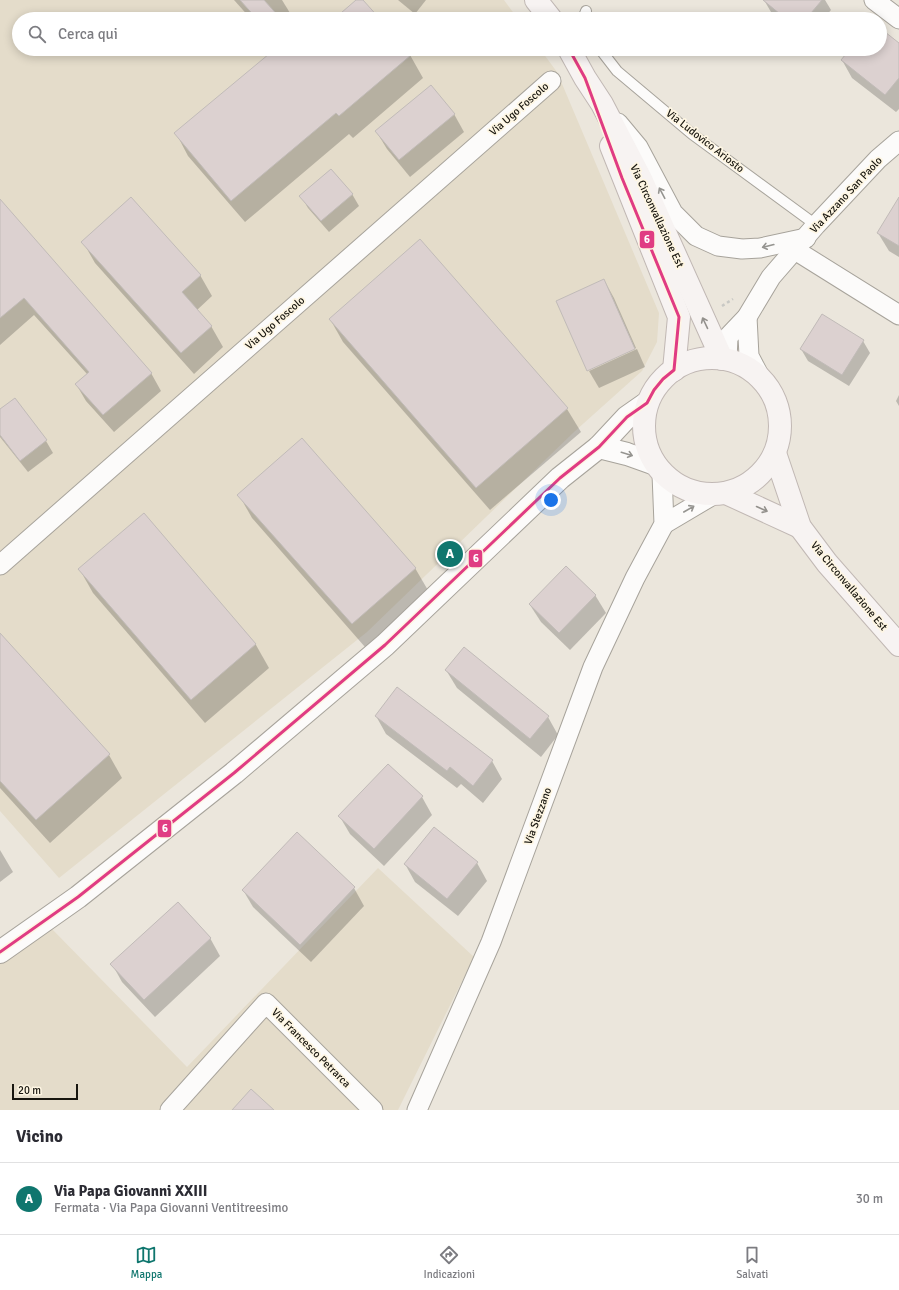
<!DOCTYPE html>
<html lang="it">
<meta charset="utf-8">
<style>
:root{--surface:#fff;--page:#f7f7f7;--text:#2b2b33;--muted:#7c7c81;--line:#e1e1e2;--accent:#0f766e}
body{margin:0;font-family:Signika,sans-serif;background:var(--page);color:var(--text)}
.scale{position:absolute;left:12px;bottom:10px;width:66px;box-sizing:border-box;padding-left:4px;border:2px solid #18160f;border-top:0;font-size:11px;line-height:14px;white-space:nowrap;color:#18160f;-webkit-text-stroke:3px #fef6e3;paint-order:stroke}
.you{position:absolute;left:551px;top:500px;width:14px;height:14px;margin:-10px;border:3px solid #fff;border-radius:50%;background:#1a73e8;box-shadow:0 0 0 6px #1a73e833}
.badge{display:grid;place-items:center;width:26px;height:26px;border-radius:50%;background:var(--accent);color:#fff;font-size:13px;font-weight:700}
.pin{position:absolute;translate:-50% -50%;border:2px solid #fff;box-shadow:0 1px 4px #0006}
.list{margin:0;padding:0;list-style:none}
h2{display:flex;justify-content:space-between;align-items:center;height:52px;margin:0;padding:0 16px;font-size:17px}
h2 small{font-size:13px;font-weight:400;color:var(--muted)}
.list li{display:grid;grid-template-columns:26px 1fr auto;gap:12px;align-items:center;box-sizing:border-box;height:72px;padding:0 16px;border-top:1px solid var(--line)}
.list b{display:block;font-size:15px;white-space:nowrap}
.list p{margin:0;font-size:13px;white-space:nowrap;color:var(--muted)}
.list em{font-size:13px;font-style:normal;color:var(--muted)}
.icon{flex:none;width:22px;height:22px;fill:none;stroke:currentColor;stroke-width:2;stroke-linecap:round;stroke-linejoin:round}
.map{position:relative;flex:none;width:899px;height:1110px;overflow:hidden}
.search{position:absolute;background:var(--surface);box-shadow:0 2px 10px #0003;left:12px;right:12px;top:12px;height:44px;display:flex;align-items:center;gap:10px;box-sizing:border-box;padding:0 14px;border-radius:22px;color:var(--muted);font-size:15px}
.sheet{height:124px;background:var(--surface)}
nav{display:flex;justify-content:space-around;align-items:center;box-sizing:border-box;height:56px;border-top:1px solid var(--line);background:var(--surface);font-size:11px;color:var(--muted)}
nav a{display:grid;justify-items:center;gap:2px}
nav .on{color:var(--accent)}
.map>svg:first-child{display:block}
.built{fill:#e4dcca}
.shadow{fill:#0003}
.building{fill:#dcd1d0;stroke:#c1bbb8}
.lines{fill:none;stroke-linecap:round;stroke-linejoin:round}
.lane-casing{stroke:#a7a39b;stroke-width:12}
.street-casing{stroke:#a7a39b;stroke-width:21}
.secondary-casing{stroke:#a7a39b;stroke-width:24}
.primary-casing{stroke:#c1b8b4;stroke-width:24}
.path{stroke:#c8c8c4;stroke-width:2.5;stroke-dasharray:3 3;stroke-linecap:butt}
.lane{stroke:#fcfbfa;stroke-width:10}
.street{stroke:#fcfbfa;stroke-width:19}
.secondary{stroke:#fcfbfa;stroke-width:22}
.primary{stroke:#f7f3f2;stroke-width:22}
.bus-1-casing{stroke:#fef6e3;stroke-width:6}
.bus-1{stroke:#e03c83;stroke-width:3}
.oneway{stroke:#959490}
.oneway2{stroke:#93908c}
.labels{text-anchor:middle;dominant-baseline:central;stroke-width:3.5;stroke-linejoin:round;paint-order:stroke}
.street-label{font-size:11px;fill:#18160f;stroke:#fef6e3}
.line-badge{stroke:#fef6e3;stroke-width:1.5}
.badge-label{font-size:11px;text-anchor:middle;font-weight:bold;fill:#fff}
</style>
<div class="map">
<svg width="899" height="1110" viewBox="0 0 899 1110">
<rect width="100%" height="100%" fill="#ebe6dc"/>
<g class="built">
<path d="M 0,0 L 504,0 L 518,19 L 19,19 L 19,49 L 540,49 L 557,72 L 659,313 L 657,342 L 642,371 L 574,432 L 367,632 L 59,878 L 0,811 Z"/>
<path d="M 378,868 L 474,957 L 398,1110 L 0,1110 L 0,964 L 52,929 L 187,1067 Z"/>
</g>
<g class="shadow">
<path d="M 234,0 L 282,0 L 290,13 L 283,19 L 251,19 Z"/>
<path d="M 398,0 L 426,0 L 415,14 Z"/>
<path d="M 764,0 L 825,0 L 831,10 L 823,19 L 780,19 L 771,12 Z"/>
<path d="M 880,30 L 899,44 L 899,109 L 896,112 L 852,78 L 842,60 L 851,49 L 880,49 Z"/>
<path d="M 277,49 L 404,49 L 410,55 L 423,78 L 353,138 L 349,134 L 245,222 L 188,156 L 176,133 Z"/>
<path d="M 454,114 L 464,132 L 410,177 L 387,149 L 376,131 Z"/>
<path d="M 352,194 L 359,206 L 329,232 L 308,208 L 301,196 Z"/>
<path d="M 899,199 L 899,257 L 889,251 L 878,233 Z"/>
<path d="M 0,213 L 151,373 L 161,391 L 114,432 L 86,401 L 76,384 L 87,374 L 34,315 L 0,345 Z"/>
<path d="M 83,242 L 200,275 L 212,296 L 197,310 L 211,326 L 223,347 L 194,374 L 95,263 Z"/>
<path d="M 604,280 L 614,298 L 636,348 L 588,369 Z"/>
<path d="M 330,319 L 567,409 L 581,432 L 490,510 L 343,342 Z"/>
<path d="M 863,341 L 870,353 L 849,386 L 808,361 L 801,349 Z"/>
<path d="M 637,349 L 645,367 L 599,388 L 589,371 Z"/>
<path d="M 899,395 L 899,406 L 896,401 Z"/>
<path d="M 14,399 L 46,441 L 53,453 L 28,472 L 0,437 L 0,410 Z"/>
<path d="M 239,495 L 415,568 L 429,592 L 365,647 L 252,518 Z"/>
<path d="M 144,515 L 256,645 L 269,668 L 205,723 L 93,593 L 80,570 Z"/>
<path d="M 595,595 L 606,613 L 570,650 L 541,622 L 530,605 Z"/>
<path d="M 0,634 L 109,755 L 122,778 L 50,843 L 0,788 Z"/>
<path d="M 446,670 L 548,717 L 558,735 L 541,757 L 457,688 Z"/>
<path d="M 376,716 L 492,761 L 502,779 L 483,803 L 461,784 L 457,788 L 386,734 Z"/>
<path d="M 422,797 L 432,815 L 384,866 L 350,834 L 340,817 Z"/>
<path d="M 297,834 L 354,888 L 364,906 L 311,962 L 253,907 L 243,890 Z"/>
<path d="M 0,850 L 13,872 L 0,882 Z"/>
<path d="M 477,863 L 487,881 L 458,916 L 415,882 L 405,864 Z"/>
<path d="M 210,938 L 220,956 L 155,1017 L 122,982 L 112,964 Z"/>
</g>
<g class="building">
<path d="M 240,0 L 264,0 L 281,19 L 257,19 Z"/>
<path d="M 356,0 L 363,0 L 380,19 L 334,19 Z"/>
<path d="M 763,0 L 822,0 L 806,19 L 786,19 Z"/>
<path d="M 880,28 L 899,43 L 899,78 L 885,95 L 841,60 L 850,49 L 880,49 Z"/>
<path d="M 275,49 L 406,49 L 411,55 L 339,116 L 336,113 L 231,201 L 174,133 Z"/>
<path d="M 431,85 L 455,114 L 399,160 L 375,131 Z"/>
<path d="M 331,169 L 353,194 L 321,221 L 299,196 Z"/>
<path d="M 131,197 L 201,275 L 182,292 L 212,326 L 181,353 L 81,242 Z"/>
<path d="M 899,197 L 899,246 L 877,233 Z"/>
<path d="M 0,199 L 152,373 L 103,415 L 75,384 L 89,372 L 24,298 L 0,318 Z"/>
<path d="M 420,239 L 568,408 L 476,488 L 329,319 Z"/>
<path d="M 604,279 L 635,349 L 587,371 L 556,301 Z"/>
<path d="M 822,314 L 864,340 L 842,375 L 800,349 Z"/>
<path d="M 15,398 L 47,440 L 20,461 L 0,435 L 0,409 Z"/>
<path d="M 302,438 L 416,568 L 352,624 L 237,495 Z"/>
<path d="M 144,513 L 256,644 L 191,700 L 78,569 Z"/>
<path d="M 566,566 L 596,595 L 559,633 L 529,604 Z"/>
<path d="M 0,633 L 110,754 L 36,820 L 0,781 Z"/>
<path d="M 464,647 L 549,716 L 530,739 L 445,670 Z"/>
<path d="M 397,687 L 493,760 L 473,786 L 450,767 L 447,771 L 375,716 Z"/>
<path d="M 388,764 L 423,796 L 374,849 L 338,816 Z"/>
<path d="M 434,827 L 478,862 L 447,899 L 404,864 Z"/>
<path d="M 297,832 L 355,887 L 300,945 L 242,890 Z"/>
<path d="M 178,902 L 211,938 L 144,1000 L 110,964 Z"/>
<path d="M 251,1089 L 274,1110 L 232,1110 Z"/>
</g>
<g class="lines">
<defs>
<g id="lane">
<path d="M 583,19 L 586,11"/>
<path d="M 600,49 L 617,71 L 692,134 L 816,225"/>
</g>
<g id="street">
<path d="M 874,0 L 899,19"/>
<path d="M 618,123 L 638,147 L 673,213 L 696,236 L 718,246 L 742,249 L 760,248 L 806,238"/>
<path d="M 795,250 L 899,315"/>
<path d="M 747,317 L 749,356 L 760,377"/>
<path d="M 727,360 L 728,337 L 747,317 L 771,277 L 816,225 L 878,159 L 899,141"/>
<path d="M 664,524 L 713,495"/>
<path d="M 0,565 L 551,81"/>
<path d="M 170,1110 L 266,1003 L 373,1110"/>
<path d="M 417,1110 L 491,942 L 593,667 L 635,578 L 664,524 L 662,474"/>
</g>
<g id="secondary">
<path d="M 599,447 L 627,454 L 655,464"/>
<path d="M 0,952 L 78,897 L 234,773 L 385,645 L 560,478 L 599,447 L 627,417 L 647,403"/>
</g>
<g id="primary">
<path d="M 536,0 L 551,19"/>
<path d="M 569,49 L 585,78 L 602,104 L 641,179 L 722,359"/>
<path d="M 611,146 L 679,317 L 674,370"/>
<circle cx="712" cy="426" r="68"/>
<path d="M 775,453 L 800,527 L 827,563 L 899,645"/>
<path d="M 726,493 L 800,527"/>
</g>
</defs>
<use href="#lane" class="lane-casing"/>
<use href="#street" class="street-casing"/>
<use href="#secondary" class="secondary-casing"/>
<use href="#primary" class="primary-casing"/>
<path class="path" d="M 722,306 L 733,299"/>
<use href="#lane" class="lane"/>
<use href="#street" class="street"/>
<use href="#secondary" class="secondary"/>
<use href="#primary" class="primary"/>
<defs>
<path id="bus-1" d="M 0,952 L 78,897 L 234,773 L 385,645 L 560,478 L 599,447 L 627,417 L 647,403 L 654,390 L 663,379 L 674,370 L 679,317 L 622,178 L 585,78 L 569,49"/>
</defs>
<use href="#bus-1" class="bus-1-casing"/>
<use href="#bus-1" class="bus-1"/>
</g>
<defs><path id="oneway-shaft" d="M-6 0H5M1.5-3L5.5 0L1.5 3" fill="none" stroke-width="1.6" stroke-linecap="round" stroke-linejoin="round"/></defs>
<g class="oneway">
<use href="#oneway-shaft" transform="translate(662 193) rotate(-118)"/>
<use href="#oneway-shaft" transform="translate(768 246) rotate(166)"/>
<use href="#oneway-shaft" transform="translate(627 454) rotate(17)"/>
<use href="#oneway-shaft" transform="translate(689 509) rotate(-30)"/>
</g>
<g class="oneway2">
<use href="#oneway-shaft" transform="translate(705 323) rotate(-115)"/>
<use href="#oneway-shaft" transform="translate(762 509) rotate(24)"/>
</g>
<g class="labels">
<g class="street-label">
<text transform="translate(519 109) rotate(-41)">Via Ugo Foscolo</text>
<text transform="translate(705 141) rotate(38)">Via Ludovico Ariosto</text>
<text transform="translate(846 195) rotate(-47)">Via Azzano San Paolo</text>
<text transform="translate(657 216) rotate(65)">Via Circonvallazione Est</text>
<text transform="translate(275 323) rotate(-41)">Via Ugo Foscolo</text>
<text transform="translate(849 586) rotate(50)">Via Circonvallazione Est</text>
<text transform="translate(538 816) rotate(-70)">Via Stezzano</text>
<text transform="translate(311 1048) rotate(45)">Via Francesco Petrarca</text>
</g>
</g>
<g class="line-badge">
<rect x="639" y="230" width="16" height="19" rx="4" fill="#e03c83"/>
<rect x="468" y="549" width="15" height="19" rx="4" fill="#e03c83"/>
<rect x="157" y="819" width="15" height="19" rx="4" fill="#e03c83"/>
</g>
<g class="badge-label">
<text x="647" y="243">6</text>
<text x="476" y="562">6</text>
<text x="165" y="832">6</text>
</g>
</svg>
<div class="scale">20 m</div>
<div class="you"></div>
<div class="pin badge" style="left:450px;top:554px">A</div>
<div class="search"><svg class="icon" aria-label="search" viewBox="0 0 24 24"><circle cx="10" cy="10" r="6"/><path d="M15 15l6 6"/></svg>Cerca qui</div>
</div>
<section class="sheet">
<h2>Vicino<small></small></h2>
<ul class="list">
<li><span class="badge">A</span><div><b>Via Papa Giovanni XXIII</b><p>Fermata · Via Papa Giovanni Ventitreesimo</p></div><em>30 m</em></li>
</ul>
</section>
<nav>
<a class="on"><svg class="icon" aria-label="map" viewBox="0 0 24 24"><path d="M3 6l6-2 6 2 6-2v14l-6 2-6-2-6 2zM9 4v14M15 6v14"/></svg>Mappa</a>
<a><svg class="icon" aria-label="directions" viewBox="0 0 24 24"><path d="M12 3l9 9-9 9-9-9zM9 14v-3h6M13 9l2 2-2 2"/></svg>Indicazioni</a>
<a><svg class="icon" aria-label="saved" viewBox="0 0 24 24"><path d="M7 4h10v16l-5-4-5 4z"/></svg>Salvati</a>
</nav>
